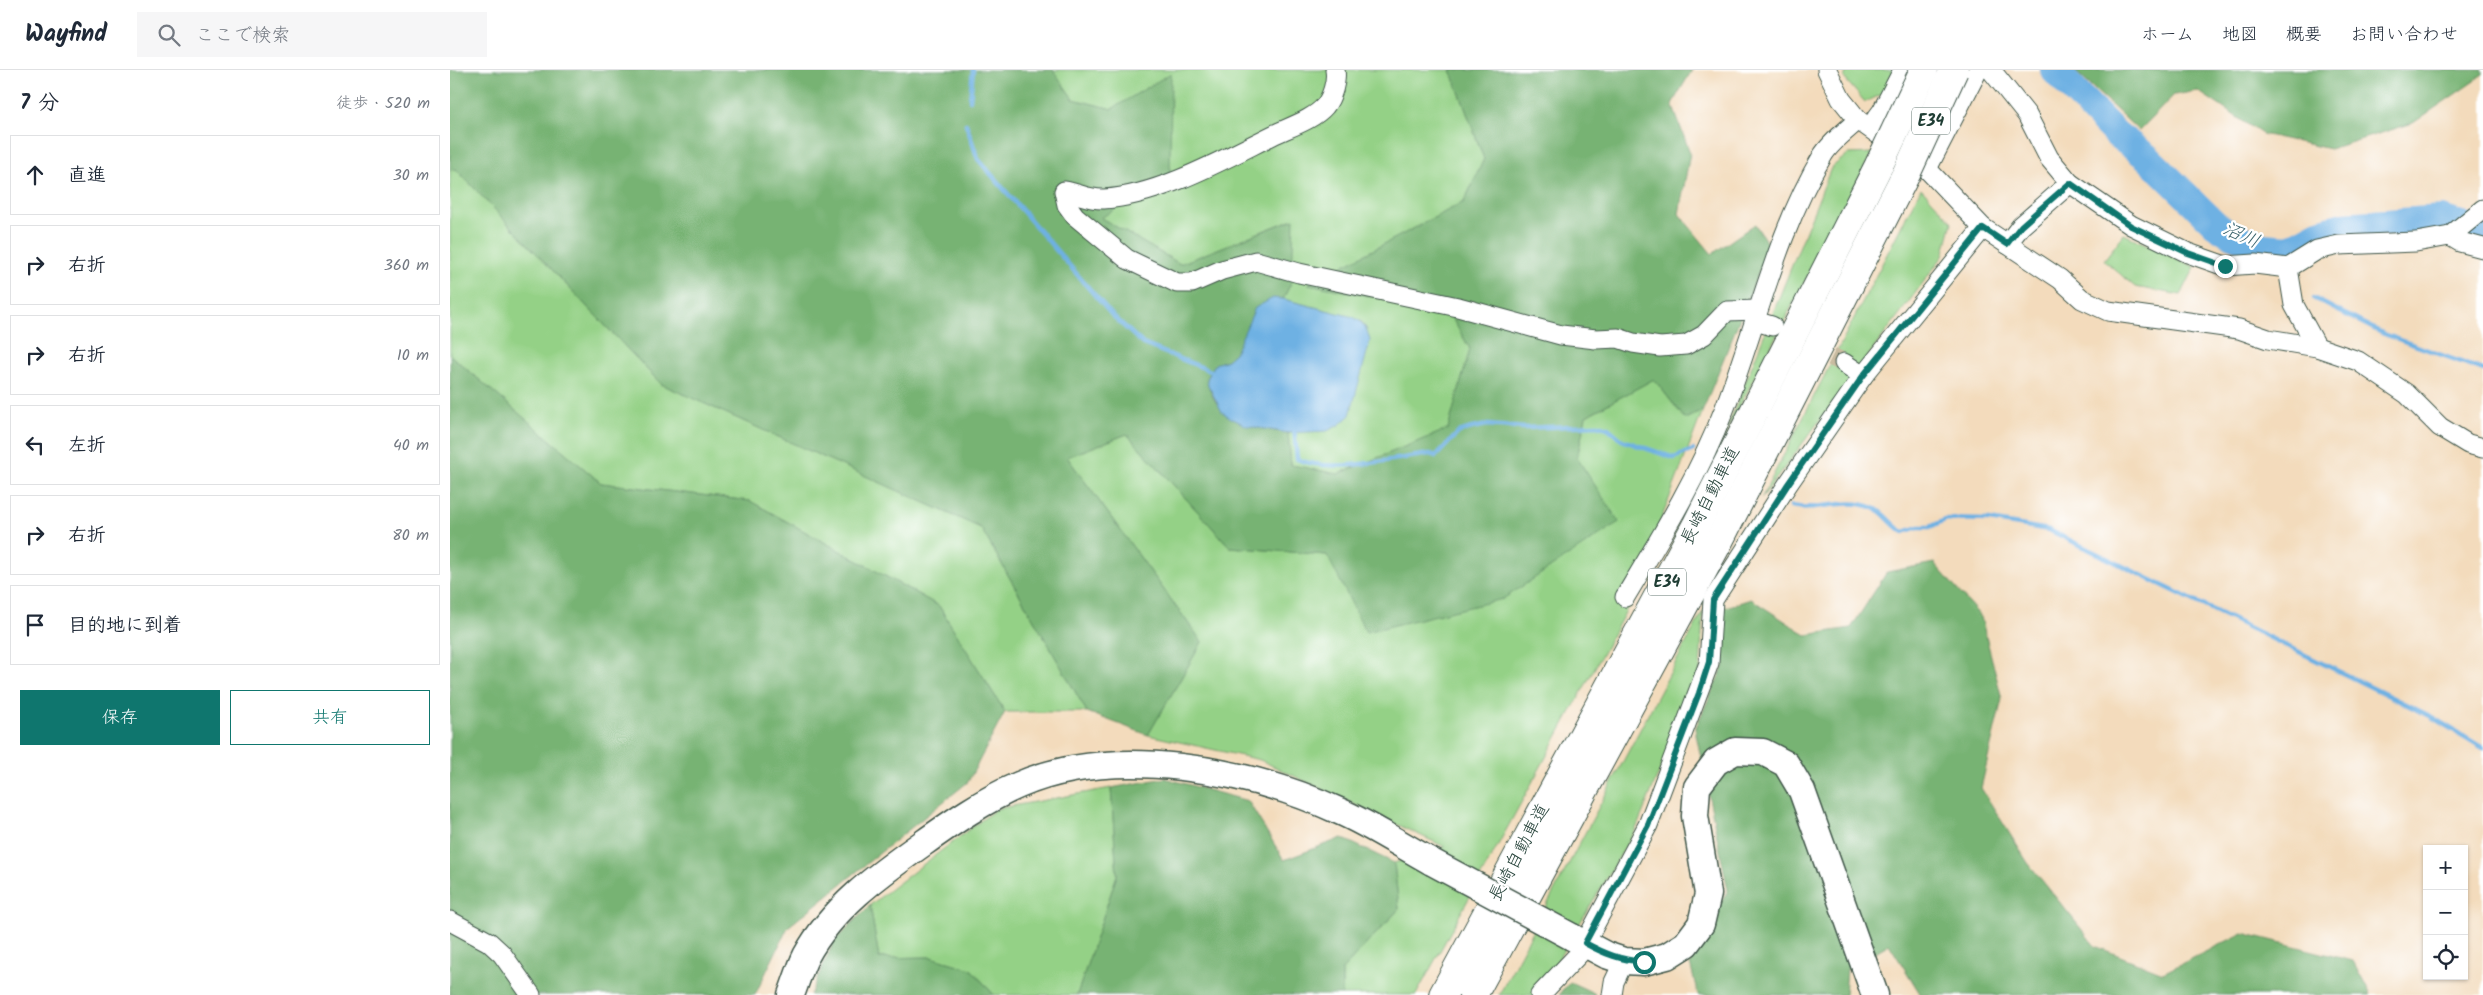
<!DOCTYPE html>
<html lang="ja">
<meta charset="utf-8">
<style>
:root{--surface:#fff;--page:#f6f6f7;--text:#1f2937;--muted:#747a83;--line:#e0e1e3;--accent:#0f766e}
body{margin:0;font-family:Kalam,"Klee One",sans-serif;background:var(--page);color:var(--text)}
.controls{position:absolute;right:15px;bottom:15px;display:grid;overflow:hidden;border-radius:0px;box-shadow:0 1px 4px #0004}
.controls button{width:45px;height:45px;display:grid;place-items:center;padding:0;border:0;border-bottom:1px solid var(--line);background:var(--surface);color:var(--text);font:25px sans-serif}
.stop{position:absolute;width:15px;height:15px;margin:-11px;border:4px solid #0f766e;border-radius:50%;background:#fff}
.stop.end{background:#0f766e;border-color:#fff;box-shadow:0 1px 5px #0008}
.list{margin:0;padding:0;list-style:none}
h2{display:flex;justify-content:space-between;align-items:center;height:65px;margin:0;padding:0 20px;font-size:21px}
h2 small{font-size:16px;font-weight:400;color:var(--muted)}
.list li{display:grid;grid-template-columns:32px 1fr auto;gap:15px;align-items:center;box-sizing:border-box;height:80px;margin:0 10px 10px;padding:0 10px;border:1px solid var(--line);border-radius:0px}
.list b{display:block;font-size:19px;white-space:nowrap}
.list em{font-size:16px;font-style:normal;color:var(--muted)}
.actions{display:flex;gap:10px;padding:15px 20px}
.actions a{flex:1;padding:11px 0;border:1px solid var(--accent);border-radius:0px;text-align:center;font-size:18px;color:var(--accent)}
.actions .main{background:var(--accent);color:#fff}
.icon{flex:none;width:28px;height:28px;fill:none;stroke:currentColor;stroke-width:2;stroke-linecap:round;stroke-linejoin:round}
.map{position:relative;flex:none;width:2033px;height:925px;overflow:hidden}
header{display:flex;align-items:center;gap:30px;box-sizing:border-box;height:70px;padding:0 25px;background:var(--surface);border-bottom:1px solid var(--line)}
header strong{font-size:24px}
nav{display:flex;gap:28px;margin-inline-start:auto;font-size:18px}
.search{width:350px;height:45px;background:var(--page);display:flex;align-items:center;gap:12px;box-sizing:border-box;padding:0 18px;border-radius:0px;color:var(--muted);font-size:19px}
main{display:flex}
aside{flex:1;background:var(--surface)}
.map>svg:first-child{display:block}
.green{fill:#94d186;stroke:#5a875d}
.forest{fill:#77b373;stroke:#4b7854}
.water{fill:#6eb1e3;stroke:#46778c}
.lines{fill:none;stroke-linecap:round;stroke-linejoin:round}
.stream{stroke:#6eb1e3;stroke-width:4.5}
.river{stroke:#6eb1e3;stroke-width:28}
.street-tunnel{stroke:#c9bba1;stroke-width:19;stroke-dasharray:19 9;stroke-linecap:butt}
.street-casing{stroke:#3f5548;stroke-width:21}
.secondary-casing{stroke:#3f5548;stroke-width:29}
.highway-casing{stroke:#3f5548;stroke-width:30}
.street{stroke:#fff;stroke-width:19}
.secondary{stroke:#fff;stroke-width:26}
.highway{stroke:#fff;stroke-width:28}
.secondary-bridge-casing{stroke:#3f5548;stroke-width:29;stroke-linecap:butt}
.highway-bridge-casing{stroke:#3f5548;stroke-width:30;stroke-linecap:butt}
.secondary-bridge{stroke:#fff;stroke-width:26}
.highway-bridge{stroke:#fff;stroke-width:28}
.route{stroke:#0f766e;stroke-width:6}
.labels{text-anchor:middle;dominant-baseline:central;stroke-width:4.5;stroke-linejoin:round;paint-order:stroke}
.shield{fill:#fff;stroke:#627771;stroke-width:1}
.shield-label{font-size:16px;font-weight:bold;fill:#1f3d34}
.street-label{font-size:18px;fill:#1f3d34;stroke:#fff}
.water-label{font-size:19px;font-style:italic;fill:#376069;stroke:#fff}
</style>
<header>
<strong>Wayfind</strong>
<div class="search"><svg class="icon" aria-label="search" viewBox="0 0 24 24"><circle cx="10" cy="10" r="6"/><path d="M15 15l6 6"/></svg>ここで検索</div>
<nav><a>ホーム</a><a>地図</a><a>概要</a><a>お問い合わせ</a></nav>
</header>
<main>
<aside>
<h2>7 分<small>徒歩 · 520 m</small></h2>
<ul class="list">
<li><svg class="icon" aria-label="ahead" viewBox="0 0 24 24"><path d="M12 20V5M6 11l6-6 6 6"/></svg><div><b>直進</b></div><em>30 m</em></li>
<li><svg class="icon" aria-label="right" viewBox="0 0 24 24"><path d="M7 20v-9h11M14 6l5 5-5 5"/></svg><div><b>右折</b></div><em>360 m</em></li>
<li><svg class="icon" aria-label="right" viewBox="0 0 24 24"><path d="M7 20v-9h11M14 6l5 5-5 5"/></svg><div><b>右折</b></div><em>10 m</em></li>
<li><svg class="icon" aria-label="left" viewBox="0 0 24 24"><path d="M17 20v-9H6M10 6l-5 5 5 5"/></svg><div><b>左折</b></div><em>40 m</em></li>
<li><svg class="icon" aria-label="right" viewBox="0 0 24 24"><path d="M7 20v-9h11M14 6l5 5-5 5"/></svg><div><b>右折</b></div><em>80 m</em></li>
<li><svg class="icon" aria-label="arrive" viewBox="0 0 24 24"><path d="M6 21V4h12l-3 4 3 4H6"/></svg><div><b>目的地に到着</b></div></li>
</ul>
<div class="actions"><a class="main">保存</a><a>共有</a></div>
</aside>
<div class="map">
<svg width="2033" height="925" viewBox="0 0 2033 925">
<rect width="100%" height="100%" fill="#fff"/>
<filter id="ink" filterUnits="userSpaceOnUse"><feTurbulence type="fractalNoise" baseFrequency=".02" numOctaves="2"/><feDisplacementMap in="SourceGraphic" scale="10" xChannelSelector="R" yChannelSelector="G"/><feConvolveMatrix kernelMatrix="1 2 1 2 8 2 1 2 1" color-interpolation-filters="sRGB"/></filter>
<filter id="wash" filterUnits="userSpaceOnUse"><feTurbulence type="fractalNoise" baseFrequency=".0096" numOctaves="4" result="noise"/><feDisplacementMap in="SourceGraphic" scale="20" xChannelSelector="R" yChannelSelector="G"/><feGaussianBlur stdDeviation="1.12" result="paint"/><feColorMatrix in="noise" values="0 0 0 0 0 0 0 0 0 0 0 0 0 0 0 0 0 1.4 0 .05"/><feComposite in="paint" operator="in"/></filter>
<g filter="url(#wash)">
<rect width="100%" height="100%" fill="#f3dbbc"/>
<g class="green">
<path d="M 603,0 L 1001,0 L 1034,89 L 1014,132 L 859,214 L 998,241 L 1020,279 L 998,360 L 888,404 L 841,395 L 838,363 L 844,362 L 917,260 L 912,252 L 902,247 L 833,229 L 842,211 L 843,149 L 730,194 L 651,148 L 721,4 L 662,39 L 623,29 Z"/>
<path d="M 1397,0 L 1444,0 L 1433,24 L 1415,32 L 1394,8 Z"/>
<path d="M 1422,83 L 1273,368 L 1381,98 L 1398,84 Z"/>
<path d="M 6,99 L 211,314 L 531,458 L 637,642 L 555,642 L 489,536 L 300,431 L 151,413 L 0,285 L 0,100 Z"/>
<path d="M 1471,118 L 1502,152 L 1493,186 L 1311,429 Z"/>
<path d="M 1674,164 L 1745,197 L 1731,225 L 1685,217 L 1654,190 Z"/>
<path d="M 1204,309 L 1235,349 L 1253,340 L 1177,539 L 966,925 L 892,925 L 892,900 L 949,839 L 944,793 L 995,777 L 810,690 L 698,665 L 752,572 L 617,387 L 677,364 L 780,477 L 877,485 L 1168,452 L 1127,388 L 1136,346 Z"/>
<path d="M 1253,541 L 1250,602 L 1186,759 L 1087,925 L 1049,925 Z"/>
<path d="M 661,718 L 667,805 L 627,925 L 544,925 L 521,899 L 481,887 L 429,888 L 420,835 L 546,739 Z"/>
</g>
<g class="forest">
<path d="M 0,0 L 603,0 L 623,29 L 662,39 L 721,3 L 720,104 L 651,148 L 730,194 L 844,149 L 842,211 L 833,229 C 797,228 801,262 785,283 C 780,290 772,292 765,294 L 757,309 C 766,353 800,357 838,363 L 841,395 L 888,404 L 998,359 L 1020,279 L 998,241 L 858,214 L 1014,132 L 1034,89 L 1001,0 L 1242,0 L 1222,34 L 1240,83 L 1229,144 L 1262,184 L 1305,154 L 1319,176 L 1253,340 L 1235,349 L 1204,309 L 1136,346 L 1127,388 L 1169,452 L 1053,529 L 916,562 L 877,485 L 780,477 L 677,364 L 617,387 L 752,572 L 698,665 L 637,642 L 531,458 L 211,314 L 6,99 L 0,100 Z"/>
<path d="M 1624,0 L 2033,0 L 2033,5 L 1963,53 L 1880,79 L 1812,64 L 1748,21 L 1724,25 L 1689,61 Z"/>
<path d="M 0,285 L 151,413 L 300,431 L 489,536 L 555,642 L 518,712 L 338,857 L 305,925 L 0,925 Z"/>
<path d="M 1484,493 L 1531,547 L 1552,629 L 1531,718 L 1578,793 L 1645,876 L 1713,903 L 1793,863 L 1903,891 L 1921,925 L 1471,925 L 1439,874 L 1397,899 L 1395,925 L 1248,925 L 1240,894 L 1278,820 L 1245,659 L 1274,595 L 1270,539 L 1301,529 L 1356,565 L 1401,558 L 1437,502 Z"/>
<path d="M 715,708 L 798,731 L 834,790 L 892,768 L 944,793 L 949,839 L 892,900 L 892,925 L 627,925 L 667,805 L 661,718 Z"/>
<path d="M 420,835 L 429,888 L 481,887 L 521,899 L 544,925 L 360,925 L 384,871 Z"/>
<path d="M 1120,912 L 1144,923 L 1145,925 L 1109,925 Z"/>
</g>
<path class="water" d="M 823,228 L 833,229 L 903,247 C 914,253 917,258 920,271 L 900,345 L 889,355 L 877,361 L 838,363 L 797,356 L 781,348 L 772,342 L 758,315 L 757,309 L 765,294 L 777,290 L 785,283 L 805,238 Z"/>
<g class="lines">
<g class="stream">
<path d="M 520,30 L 523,0"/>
<path d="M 516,54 L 528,89 L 661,244 L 693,274 L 766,303"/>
<path d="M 1863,228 L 1934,264 L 2033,300"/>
<path d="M 844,358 L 847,389 C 882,404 942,389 980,384 L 986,386 L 1009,362 L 1022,358 L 1037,355 L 1075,358 L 1147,355 L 1158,358 L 1172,370 L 1224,388 L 1243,380"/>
<path d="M 1341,436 C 1368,442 1397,426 1424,438 C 1436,443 1442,457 1454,462 L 1468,457 L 1480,457 L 1497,449 L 1539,450 L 1599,460 L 1980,646 L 2033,678"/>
</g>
<path class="river" d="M 1604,0 L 1666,64 L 1697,87 L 1765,154 L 1782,165 L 1814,177 L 1839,179 L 1868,163 L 1893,156 L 1992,149 L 2033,163"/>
</g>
</g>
<g filter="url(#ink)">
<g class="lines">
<path class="street-tunnel" d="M 1357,274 L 1394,293"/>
<defs>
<g id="street">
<path d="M 885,0 C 887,11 882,27 875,36 C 864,49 840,57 825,64 C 776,88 709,126 654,129 C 640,130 628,123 614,121 L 617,135 L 625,146 L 677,189 L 727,213 L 742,213 L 772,200 L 806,191 L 849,203 L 1008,237 L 1111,265 L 1146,269 L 1168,268 L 1183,273 L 1210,277 L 1236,275 L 1254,265 L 1277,241 L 1307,240"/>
<path d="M 1377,0 L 1391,29 L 1408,50 L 1477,99 L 1533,158 L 1610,209 L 1632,229 L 1658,241 L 1789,259 L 1818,269 L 1867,277 L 1908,291 L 1957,324 L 1990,357 L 2018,374 L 2033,378"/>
<path d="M 1541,0 L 1577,45 L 1599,88 L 1620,113 L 1681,155 L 1738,183 L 1775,196 L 1805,194 L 1838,198 L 1867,180 L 1889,175 L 1966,172 L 2000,166 L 2033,139"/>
<path d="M 1420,57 L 1432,41 L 1453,0"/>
<path d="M 1477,99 L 1528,0"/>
<path d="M 2000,166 L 2010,172 L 2033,178"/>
<path d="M 1557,174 L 1571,156 L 1620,113"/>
<path d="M 1838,198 L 1844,235 L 1867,277"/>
<path d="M 1305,251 L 1322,256"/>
<path d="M 1394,293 L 1413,306"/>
<path d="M 1175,527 C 1211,467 1249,405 1274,340 C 1307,255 1326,163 1373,85 C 1381,72 1396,61 1408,50"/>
<path d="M 0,851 L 39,872 L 52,884 L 81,925"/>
<path d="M 1090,925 L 1129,884 L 1198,755 L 1259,593 L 1263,530 L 1338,414 L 1413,306 L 1533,158"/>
<path d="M 1162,925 L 1164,912 L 1174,891"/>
</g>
<g id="secondary">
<path d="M 1122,867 L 1156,885 L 1174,891 L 1194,892 L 1217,886 L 1236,874 L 1251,854 L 1258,824 L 1245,746 L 1247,717 L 1266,692 L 1285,681 L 1313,682 L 1336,694 L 1352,721 L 1425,925"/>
<path d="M 341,925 C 346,912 350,898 356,886 C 382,838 428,805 472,774 C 503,752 534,730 569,715 C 664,674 798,699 889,741 C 921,755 951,775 982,792"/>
</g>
<g id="highway">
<path d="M 993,925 L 1246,456 L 1430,93"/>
<path d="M 1023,925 L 1270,469 L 1457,102"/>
</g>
</defs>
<use href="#street" class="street-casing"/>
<use href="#secondary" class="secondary-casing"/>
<use href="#highway" class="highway-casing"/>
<use href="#street" class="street"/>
<use href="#secondary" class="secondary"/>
<use href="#highway" class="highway"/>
<defs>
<path id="secondary-bridge" d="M 982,792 L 1122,867"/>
<g id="highway-bridge">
<path d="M 1430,93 L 1474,0"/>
<path d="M 1457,102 L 1504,0"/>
</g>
</defs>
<use href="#secondary-bridge" class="secondary-bridge-casing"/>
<use href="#highway-bridge" class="highway-bridge-casing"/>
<use href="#secondary-bridge" class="secondary-bridge"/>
<use href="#highway-bridge" class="highway-bridge"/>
</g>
</g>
<g class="lines" filter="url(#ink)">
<path class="route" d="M 1194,892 C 1171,890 1155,884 1135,873 L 1198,755 L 1249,623 L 1259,592 L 1263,530 L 1338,414 L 1413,306 L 1533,158 L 1557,174 L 1571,156 L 1620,113 L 1681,156 L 1738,183 L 1775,196"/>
</g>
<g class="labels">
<g class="shield">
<rect x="1462" y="37.5" width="38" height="27" rx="4"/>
<rect x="1198" y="498.5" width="38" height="27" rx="4"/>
</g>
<g class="shield-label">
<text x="1481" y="51">E34</text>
<text x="1217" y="512">E34</text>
</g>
<g class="street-label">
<text transform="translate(1261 426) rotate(-63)">長崎自動車道</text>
<text transform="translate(1070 783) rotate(-62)">長崎自動車道</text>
</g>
<g class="water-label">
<text transform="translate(1791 166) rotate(24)">沼川</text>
</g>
</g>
</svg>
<div class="controls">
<button>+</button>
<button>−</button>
<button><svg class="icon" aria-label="locate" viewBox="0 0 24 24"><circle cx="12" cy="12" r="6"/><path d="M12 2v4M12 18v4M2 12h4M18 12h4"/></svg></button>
</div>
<div class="stop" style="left:1194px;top:892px"></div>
<div class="stop end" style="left:1775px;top:196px"></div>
</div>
</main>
